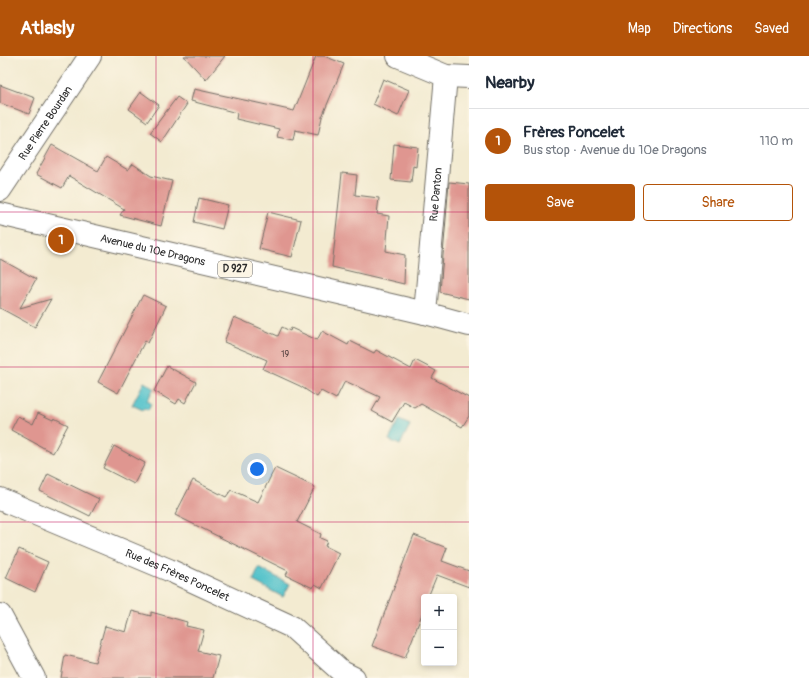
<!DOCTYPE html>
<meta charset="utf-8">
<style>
:root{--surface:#fff;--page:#f2f2f3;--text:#1f2937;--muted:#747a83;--line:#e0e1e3;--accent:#b45309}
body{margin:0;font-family:Pangolin,sans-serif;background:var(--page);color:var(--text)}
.controls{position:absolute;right:12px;bottom:12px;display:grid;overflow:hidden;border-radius:4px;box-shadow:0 2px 6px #0003}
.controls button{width:36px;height:36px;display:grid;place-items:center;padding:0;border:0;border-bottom:1px solid var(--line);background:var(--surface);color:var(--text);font:20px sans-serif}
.you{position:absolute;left:257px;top:413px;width:14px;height:14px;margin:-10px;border:3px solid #fff;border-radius:50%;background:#1a73e8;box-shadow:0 0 0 6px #1a73e833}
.badge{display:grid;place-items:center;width:26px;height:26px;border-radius:50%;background:var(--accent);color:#fff;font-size:13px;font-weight:700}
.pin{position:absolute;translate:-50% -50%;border:2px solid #fff;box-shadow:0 1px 4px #0006}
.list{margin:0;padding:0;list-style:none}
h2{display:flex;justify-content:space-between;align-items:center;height:52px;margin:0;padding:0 16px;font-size:17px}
h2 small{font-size:13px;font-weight:400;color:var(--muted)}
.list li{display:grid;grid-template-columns:26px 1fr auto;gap:12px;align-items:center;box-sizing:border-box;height:64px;padding:0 16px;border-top:1px solid var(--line)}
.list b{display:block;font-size:15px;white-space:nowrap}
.list p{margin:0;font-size:13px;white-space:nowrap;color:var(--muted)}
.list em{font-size:13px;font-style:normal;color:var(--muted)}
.actions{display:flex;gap:8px;padding:12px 16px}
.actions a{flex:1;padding:9px 0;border:1px solid var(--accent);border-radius:4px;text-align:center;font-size:14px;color:var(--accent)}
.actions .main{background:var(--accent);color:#fff}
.map{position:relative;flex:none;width:469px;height:622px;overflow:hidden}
header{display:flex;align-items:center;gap:24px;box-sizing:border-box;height:56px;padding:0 20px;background:var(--accent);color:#fff}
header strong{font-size:19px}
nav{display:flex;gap:22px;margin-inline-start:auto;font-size:14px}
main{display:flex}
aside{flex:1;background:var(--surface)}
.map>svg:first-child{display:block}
.water{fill:#55c3cb;stroke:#40777b}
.building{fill:#df9690}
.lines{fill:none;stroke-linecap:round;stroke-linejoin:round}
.minor-casing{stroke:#716e65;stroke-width:24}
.major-casing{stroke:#716e65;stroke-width:24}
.minor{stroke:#fff;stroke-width:22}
.major{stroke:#fff;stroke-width:22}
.grid{fill:none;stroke:#c2185b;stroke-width:1;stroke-opacity:0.55}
.labels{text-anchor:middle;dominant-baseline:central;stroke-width:3;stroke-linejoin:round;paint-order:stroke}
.number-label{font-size:9px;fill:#584644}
.shield{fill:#fcf5e5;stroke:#6a6863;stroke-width:1}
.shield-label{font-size:10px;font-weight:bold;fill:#2b2b2b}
.street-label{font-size:11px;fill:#2b2b2b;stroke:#fcf5e5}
</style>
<header>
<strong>Atlasly</strong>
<nav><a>Map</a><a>Directions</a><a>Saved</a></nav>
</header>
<main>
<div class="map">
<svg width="469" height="622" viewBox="0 0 469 622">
<rect width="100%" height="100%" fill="#fcf5e5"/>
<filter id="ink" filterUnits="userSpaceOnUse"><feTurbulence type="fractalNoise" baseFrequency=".025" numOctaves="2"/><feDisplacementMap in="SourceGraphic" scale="8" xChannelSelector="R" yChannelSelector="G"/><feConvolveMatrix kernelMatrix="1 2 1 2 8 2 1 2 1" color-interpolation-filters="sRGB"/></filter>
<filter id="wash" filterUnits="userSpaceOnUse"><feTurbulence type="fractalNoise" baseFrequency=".012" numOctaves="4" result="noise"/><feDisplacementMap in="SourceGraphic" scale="16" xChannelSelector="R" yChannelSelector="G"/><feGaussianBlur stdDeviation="0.9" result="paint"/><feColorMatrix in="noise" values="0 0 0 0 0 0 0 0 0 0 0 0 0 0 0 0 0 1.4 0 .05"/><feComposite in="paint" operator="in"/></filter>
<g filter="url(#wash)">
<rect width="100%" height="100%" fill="#f3ebd1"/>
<g class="water">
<path d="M 144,326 L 154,332 L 147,345 L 151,347 L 148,354 L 144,352 L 143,354 L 132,349 Z"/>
<path d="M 399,364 L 410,369 L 400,389 L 389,384 Z"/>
<path d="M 259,512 L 290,528 L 283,541 L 253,525 Z"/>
</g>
<g id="blocks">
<g class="building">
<path d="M 184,0 L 225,0 L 206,24 Z"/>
<path d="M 316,0 L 324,0 L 344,8 L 322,61 L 318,79 L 295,74 L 293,84 L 277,81 L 279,73 L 236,63 L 237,57 L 191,45 L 194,33 L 294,55 Z"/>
<path d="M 383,23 L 409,34 L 398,60 L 373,48 Z"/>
<path d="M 0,29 L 35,42 L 29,58 L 0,47 Z"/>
<path d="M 141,36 L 159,49 L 147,66 L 129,53 Z"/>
<path d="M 177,41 L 187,48 L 162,86 L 150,77 Z"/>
<path d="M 394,88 L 418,91 L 416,111 L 413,110 L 411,126 L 391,124 Z"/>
<path d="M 52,89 L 98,115 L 106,101 L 128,114 L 133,108 L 151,120 L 172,125 L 161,170 L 120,159 L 124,153 L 69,120 L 62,132 L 36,118 Z"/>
<path d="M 342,117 L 357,119 L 355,139 L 379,142 L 377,158 L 389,160 L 386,195 L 405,199 L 404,228 L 332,211 Z"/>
<path d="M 449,126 L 469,128 L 469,243 L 440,236 Z"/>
<path d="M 199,142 L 228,149 L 222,173 L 194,166 Z"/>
<path d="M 268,156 L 301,164 L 292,201 L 259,193 Z"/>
<path d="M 0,203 L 36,223 L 20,252 L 51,243 L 35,271 L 0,252 Z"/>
<path d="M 143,239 L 166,250 L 148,287 L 145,285 L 118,337 L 98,326 Z"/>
<path d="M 234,261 L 278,280 L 282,271 L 290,275 L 291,272 L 317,284 L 322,275 L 348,289 L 350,285 L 374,297 L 376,294 L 411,313 L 415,304 L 436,315 L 432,322 L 469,342 L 469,360 L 462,371 L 421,348 L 415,352 L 404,346 L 392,366 L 372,355 L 380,341 L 345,325 L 336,343 L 321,335 L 317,341 L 300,330 L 263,313 L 267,304 L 224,286 Z"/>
<path d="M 167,310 L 196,326 L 185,347 L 179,343 L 176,348 L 154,335 Z"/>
<path d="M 38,357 L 53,364 L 54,362 L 68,369 L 53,397 L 11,374 L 18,360 L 33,368 Z"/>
<path d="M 114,390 L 145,407 L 134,428 L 103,412 Z"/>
<path d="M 275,412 L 315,431 L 297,466 L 321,478 L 320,482 L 327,485 L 325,490 L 339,497 L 322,532 L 315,528 L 313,532 L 286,519 L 288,515 L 175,459 L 193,424 L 226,441 L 231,434 L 258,446 Z"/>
<path d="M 48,418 L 99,443 L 90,460 L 40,435 Z"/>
<path d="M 414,479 L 447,492 L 442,505 L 469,515 L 469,531 L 437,519 L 428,541 L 424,541 L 424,553 L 405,602 L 372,590 Z"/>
<path d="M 19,493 L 48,506 L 35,536 L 6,522 Z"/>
<path d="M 132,555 L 151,560 L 151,556 L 187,566 L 186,570 L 204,574 L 198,595 L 219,600 L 213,622 L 61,622 L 65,599 L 95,606 L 105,570 L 126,576 Z"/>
</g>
</g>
</g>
<g filter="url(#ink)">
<use href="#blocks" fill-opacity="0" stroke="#716e65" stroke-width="1"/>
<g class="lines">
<defs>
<g id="minor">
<path d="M 398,0 L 446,20 L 469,21"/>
<path id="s1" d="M 0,134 L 90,0"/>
<path id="s2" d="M 425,257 L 446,20"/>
<path id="s3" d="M 0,443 L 169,514 L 292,571 L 342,616 L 354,622"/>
<path d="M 0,559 L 34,622"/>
</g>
<g id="major">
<path id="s4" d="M 0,158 L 425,257 L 469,269"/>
</g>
</defs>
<use href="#minor" class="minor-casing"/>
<use href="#major" class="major-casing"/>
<use href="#minor" class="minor"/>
<use href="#major" class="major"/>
</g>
</g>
<path class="grid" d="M 156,0 L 156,622M 313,0 L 313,622M 0,156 L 469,156M 0,311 L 469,311M 0,466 L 469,466"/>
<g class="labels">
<g class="number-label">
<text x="285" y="298">19</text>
</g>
<rect class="shield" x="218" y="205" width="34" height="16" rx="3"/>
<g class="shield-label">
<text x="235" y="213">D 927</text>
</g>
<g class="street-label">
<text stroke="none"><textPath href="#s1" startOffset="81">Rue Pierre Bourdan</textPath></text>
<text stroke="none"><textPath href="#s2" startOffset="119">Rue Danton</textPath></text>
<text stroke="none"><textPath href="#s4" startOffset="157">Avenue du 10e Dragons</textPath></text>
<text stroke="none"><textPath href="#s3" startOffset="193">Rue des Frères Poncelet</textPath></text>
</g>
</g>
</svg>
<div class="controls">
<button>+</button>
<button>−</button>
</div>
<div class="you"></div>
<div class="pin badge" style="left:61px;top:184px">1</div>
</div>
<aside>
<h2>Nearby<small></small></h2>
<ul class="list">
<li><span class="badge">1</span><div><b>Frères Poncelet</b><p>Bus stop · Avenue du 10e Dragons</p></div><em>110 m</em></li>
</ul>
<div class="actions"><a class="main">Save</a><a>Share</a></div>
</aside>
</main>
